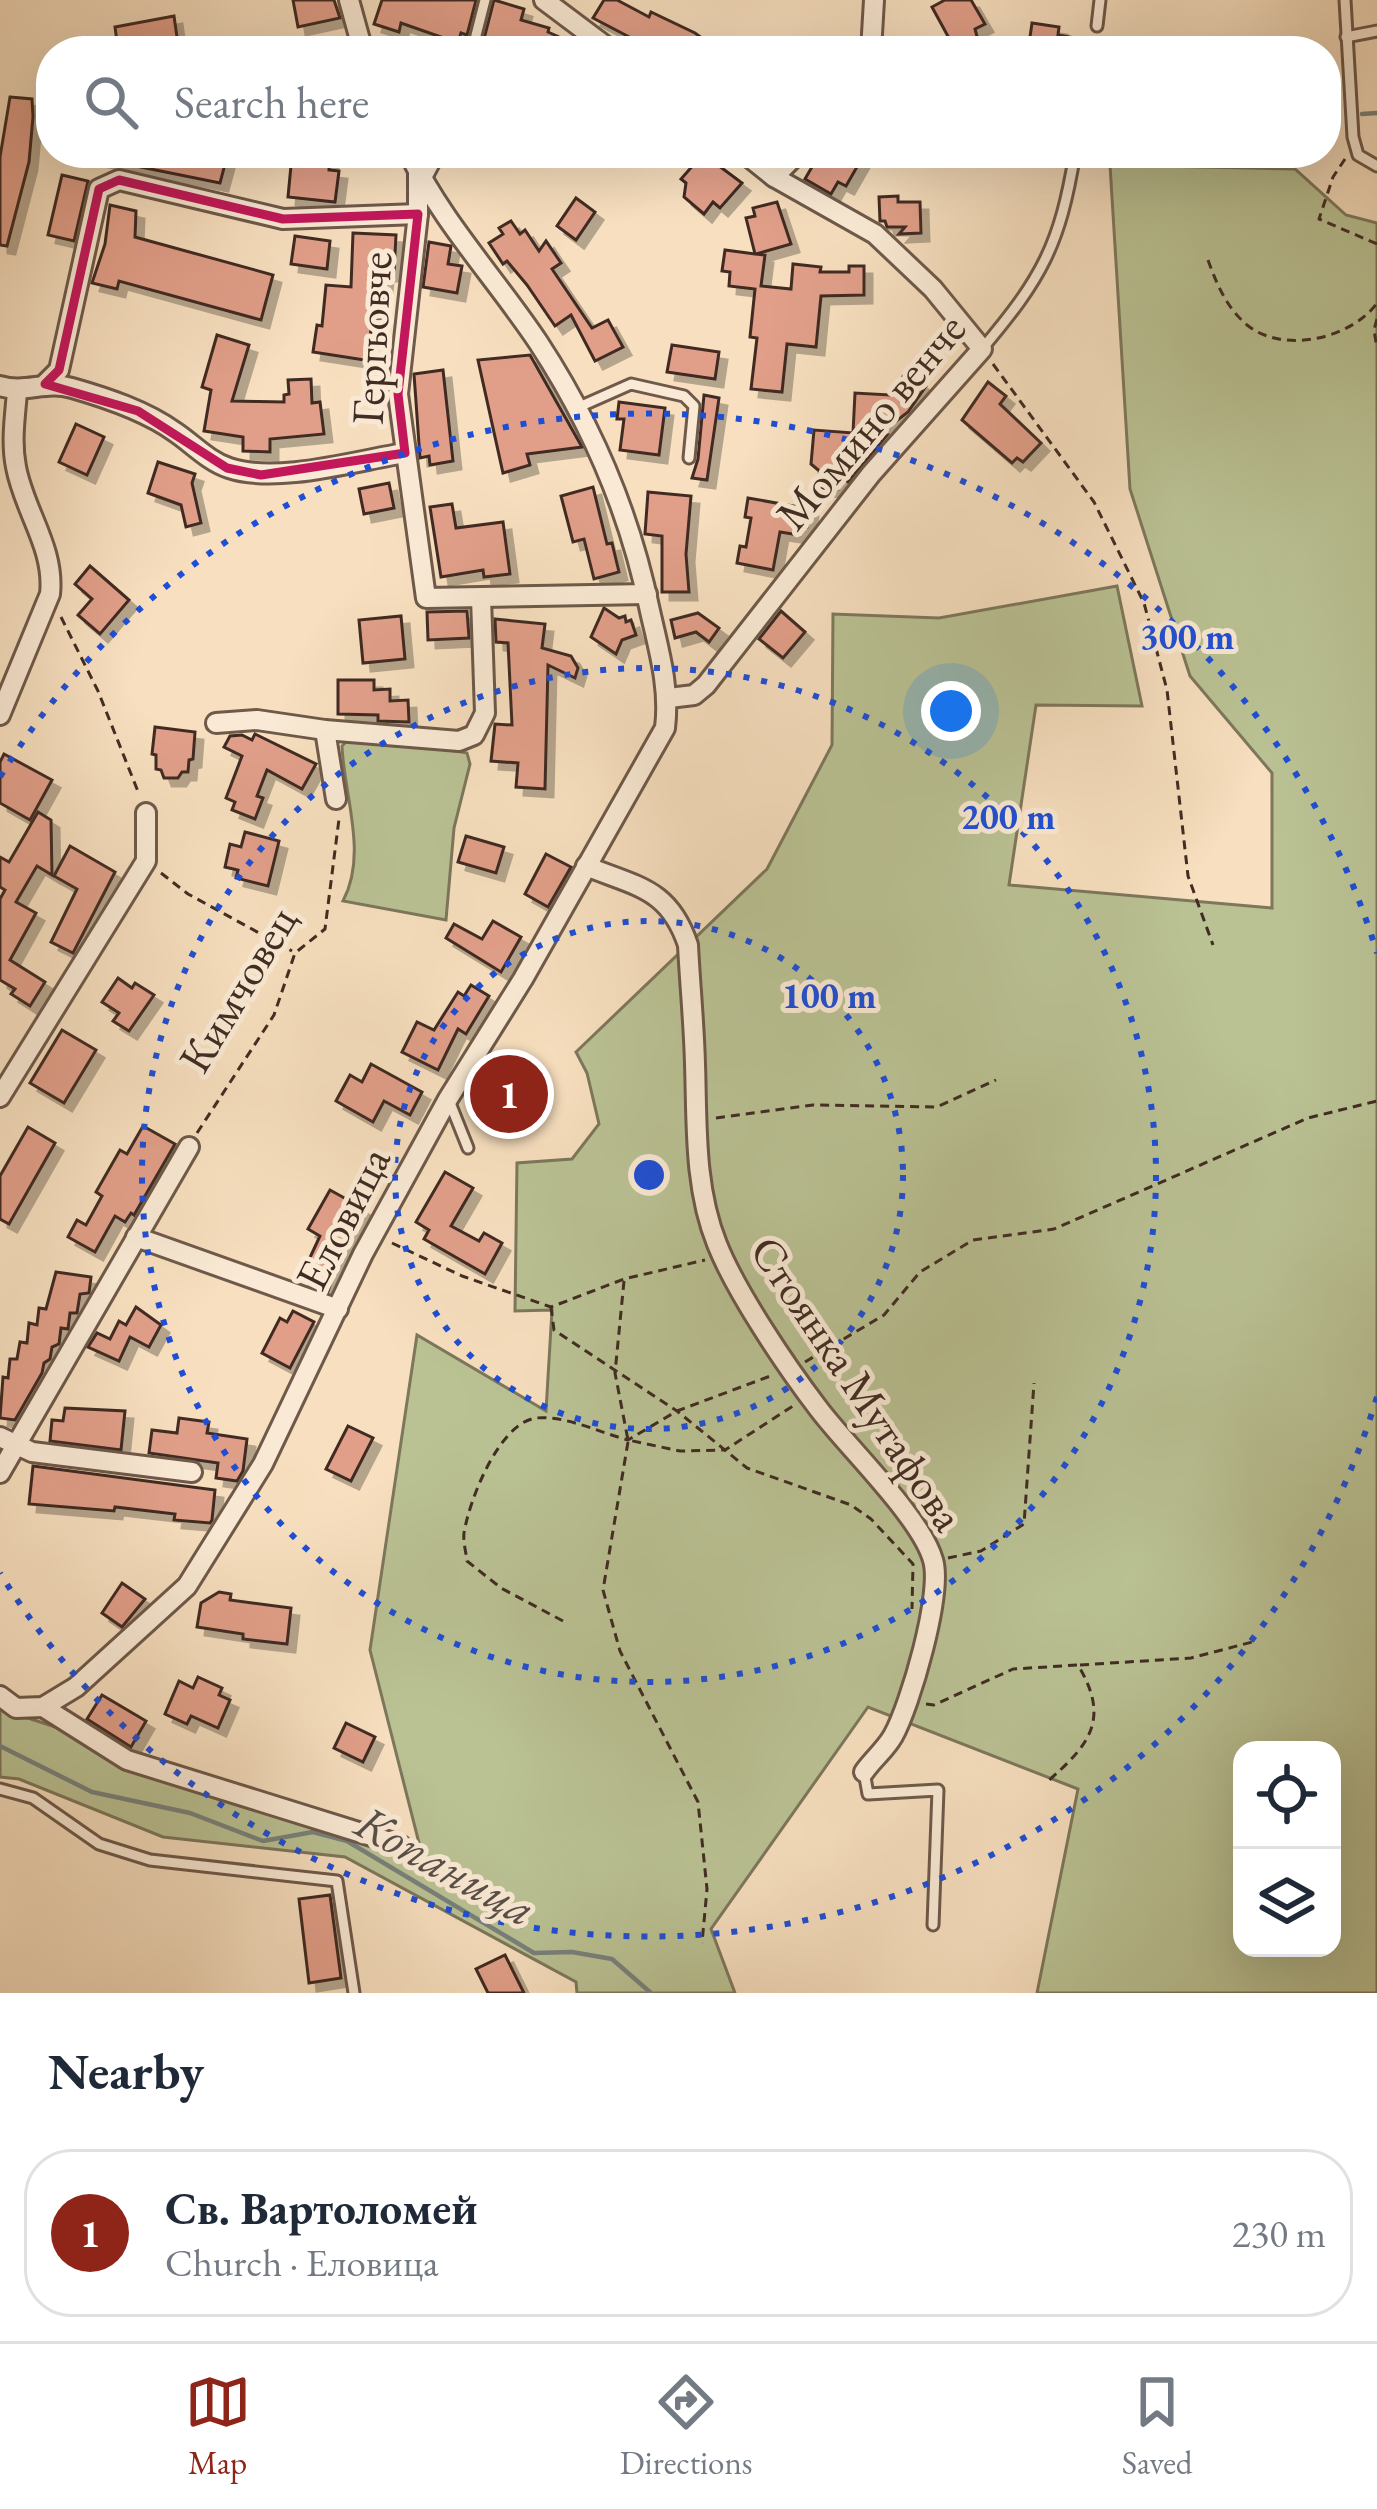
<!DOCTYPE html>
<meta charset="utf-8">
<style>
:root{--surface:#fff;--page:#f6f6f7;--text:#1f2937;--muted:#747a83;--line:#e0e1e3;--accent:#8f2418}
body{margin:0;font-family:"EB Garamond",serif;background:var(--page);color:var(--text)}
.controls{position:absolute;right:36px;bottom:36px;display:grid;overflow:hidden;border-radius:24px;box-shadow:0 12px 48px #0002}
.controls button{width:108px;height:108px;display:grid;place-items:center;padding:0;border:0;border-bottom:3px solid var(--line);background:var(--surface);color:var(--text);font:60px sans-serif}
.you{position:absolute;left:951px;top:711px;width:42px;height:42px;margin:-30px;border:9px solid #fff;border-radius:50%;background:#1a73e8;box-shadow:0 0 0 18px #1a73e833}
.badge{display:grid;place-items:center;width:78px;height:78px;border-radius:50%;background:var(--accent);color:#fff;font-size:39px;font-weight:700}
.pin{position:absolute;translate:-50% -50%;border:6px solid #fff;box-shadow:0 3px 12px #0006}
.list{margin:0;padding:0;list-style:none}
h2{display:flex;justify-content:space-between;align-items:center;height:156px;margin:0;padding:0 48px;font-size:51px}
h2 small{font-size:39px;font-weight:400;color:var(--muted)}
.list li{display:grid;grid-template-columns:78px 1fr auto;gap:36px;align-items:center;box-sizing:border-box;height:168px;margin:0 24px 24px;padding:0 24px;border:3px solid var(--line);border-radius:48px}
.list b{display:block;font-size:45px;white-space:nowrap}
.list p{margin:0;font-size:39px;white-space:nowrap;color:var(--muted)}
.list em{font-size:39px;font-style:normal;color:var(--muted)}
.icon{flex:none;width:66px;height:66px;fill:none;stroke:currentColor;stroke-width:2;stroke-linecap:round;stroke-linejoin:round}
.map{position:relative;flex:none;width:1377px;height:1993px;overflow:hidden}
.search{position:absolute;background:var(--surface);box-shadow:0 12px 48px #0002;left:36px;right:36px;top:36px;height:132px;display:flex;align-items:center;gap:30px;box-sizing:border-box;padding:0 42px;border-radius:48px;color:var(--muted);font-size:45px}
.sheet{height:348px;background:var(--surface)}
nav{display:flex;justify-content:space-around;align-items:center;box-sizing:border-box;height:168px;border-top:3px solid var(--line);background:var(--surface);font-size:33px;color:var(--muted)}
nav a{display:grid;justify-items:center;gap:6px}
nav .on{color:var(--accent)}
.map>svg:first-child{display:block}
.green{fill:#bac294;stroke:#7d775c;stroke-width:3;fill-rule:evenodd}
.lines{fill:none;stroke-linecap:round;stroke-linejoin:round}
.stream{stroke:#78827c;stroke-width:4.5}
.building{fill:#e19f89;stroke:#402c23;stroke-width:3;filter:url(#shadow)}
.lane-casing{stroke:#6e594a;stroke-width:15}
.street-casing{stroke:#6e594a;stroke-width:24}
.path{stroke:#402c23;stroke-width:3;stroke-dasharray:9 6;stroke-linecap:butt}
.lane{stroke:#faead5;stroke-width:9}
.street{stroke:#faead5;stroke-width:18}
.marked{fill:none;stroke:#c2185b;stroke-width:9;stroke-linejoin:round}
.ring{fill:none;stroke:#1d4ed8;stroke-width:6;stroke-dasharray:6 12}
.labels{text-anchor:middle;dominant-baseline:central;stroke-width:10;stroke-linejoin:round;paint-order:stroke}
.street-label{font-size:45px;fill:#402c23;stroke:#faead5}
.water-label{font-size:48px;font-style:italic;fill:#585048;stroke:#faead5}
.centre{fill:#1d4ed8;stroke:#faead5;stroke-width:6}
.ring-label{font-size:36px;text-anchor:middle;font-weight:bold;fill:#1d4ed8;stroke:#faead5;stroke-width:10;stroke-linejoin:round;paint-order:stroke}
</style>
<div class="map">
<svg width="1377" height="1993" viewBox="0 0 1377 1993">
<defs>
<filter id="shadow"><feDropShadow dx="8" dy="8" stdDeviation="0" flood-color="#0004"/></filter>
</defs>
<rect width="100%" height="100%" fill="#f7dfbf"/>
<filter id="stains"><feTurbulence type="fractalNoise" baseFrequency=".00167" numOctaves="4"/><feColorMatrix values="0 0 0 0 .2 0 0 0 0 .09 0 0 0 0 .02 0 0 0 .5 -.17"/></filter>
<radialGradient id="worn" r=".72"><stop offset=".6" stop-color="#630" stop-opacity="0"/><stop offset="1" stop-color="#630" stop-opacity=".3"/></radialGradient>
<g class="green">
<path d="M 1110,165 L 1295,169 L 1346,215 L 1377,223 L 1377,1993 L 1037,1993 L 1078,1789 L 868,1707 L 711,1929 L 735,1993 L 577,1993 L 576,1982 L 345,1857 L 163,1837 L 19,1779 L 0,1777 L 0,1705 L 25,1717 L 420,1847 L 370,1650 L 417,1335 L 546,1411 L 552,1310 L 515,1311 L 517,1163 L 572,1159 L 599,1124 L 587,1073 L 576,1052 L 767,869 L 832,745 L 833,614 L 939,618 L 1117,586 L 1142,706 L 1036,705 L 1009,885 L 1272,908 L 1272,773 L 1190,676 L 1130,489 ZM 1242,1750 L 1332,1750 L 1332,1948 L 1242,1948 Z"/>
<path d="M 350,738 L 456,748 L 456,751 L 467,753 L 470,764 L 454,828 L 446,920 L 343,901 C 368,854 344,796 342,746 Z"/>
</g>
<g class="lines">
<g class="stream">
<path d="M 1362,114 L 1377,113"/>
<path d="M 0,1746 L 92,1792 L 190,1813 L 263,1841 L 313,1832 L 347,1841 L 534,1953 L 572,1952 L 612,1959 L 651,1993"/>
</g>
</g>
<g class="building">
<path d="M 293,0 L 334,0 L 340,18 L 298,27 Z"/>
<path d="M 382,0 L 476,0 L 467,35 L 461,33 L 458,43 L 401,23 L 399,32 L 374,24 Z"/>
<path d="M 494,0 L 524,9 L 521,20 L 549,28 L 548,32 L 590,51 L 525,51 L 484,39 Z"/>
<path d="M 604,0 L 617,0 L 649,17 L 651,12 L 695,33 L 720,51 L 656,51 L 593,18 Z"/>
<path d="M 945,0 L 971,0 L 985,24 L 975,29 L 979,44 L 956,51 L 932,7 Z"/>
<path d="M 174,16 L 179,51 L 147,51 L 145,38 L 117,42 L 115,27 Z"/>
<path d="M 1032,23 L 1059,27 L 1058,35 L 1075,38 L 1073,51 L 1028,51 Z"/>
<path d="M 10,97 L 32,99 L 33,117 L 29,162 L 7,246 L 0,245 L 0,157 Z"/>
<path d="M 102,153 L 228,153 L 220,183 L 101,159 Z"/>
<path d="M 833,153 L 865,153 L 846,186 L 838,182 L 831,194 L 805,179 L 816,160 Z"/>
<path d="M 703,154 L 742,183 L 720,208 L 713,202 L 704,214 L 684,197 L 686,183 L 681,179 Z"/>
<path d="M 292,155 L 330,159 L 329,170 L 339,171 L 335,202 L 288,197 Z"/>
<path d="M 62,175 L 88,181 L 74,241 L 48,235 Z"/>
<path d="M 898,196 L 898,202 L 920,202 L 921,233 L 899,234 L 905,227 L 887,227 L 885,221 L 880,221 L 879,197 Z"/>
<path d="M 576,198 L 595,212 L 576,240 L 557,226 Z"/>
<path d="M 777,202 L 791,244 L 756,254 L 765,255 L 761,286 L 791,289 L 793,264 L 821,267 L 820,272 L 849,272 L 849,266 L 864,266 L 864,295 L 821,296 L 816,347 L 787,344 L 782,392 L 751,389 L 757,338 L 750,337 L 755,289 L 729,286 L 730,272 L 722,271 L 725,250 L 755,254 L 746,218 L 755,216 L 753,208 Z"/>
<path d="M 110,205 L 136,211 L 135,237 L 273,275 L 261,320 L 119,281 L 117,289 L 92,283 L 105,244 Z"/>
<path d="M 511,221 L 520,234 L 525,230 L 539,251 L 546,241 L 561,263 L 552,269 L 592,328 L 608,320 L 623,347 L 595,361 L 571,315 L 555,326 L 527,285 L 507,261 L 503,264 L 489,243 L 503,234 L 499,228 Z"/>
<path d="M 353,233 L 396,235 L 394,273 L 385,273 L 381,318 L 373,318 L 368,348 L 373,348 L 371,361 L 313,352 L 317,325 L 322,326 L 326,285 L 351,287 Z"/>
<path d="M 295,236 L 330,241 L 327,269 L 291,264 Z"/>
<path d="M 429,242 L 451,246 L 448,264 L 462,266 L 457,293 L 423,287 Z"/>
<path d="M 217,335 L 249,345 L 232,401 L 284,402 L 284,395 L 289,394 L 288,380 L 311,379 L 312,403 L 320,402 L 324,434 L 270,439 L 270,452 L 243,451 L 243,437 L 204,431 L 211,390 L 202,387 Z"/>
<path d="M 672,345 L 719,352 L 715,379 L 667,372 Z"/>
<path d="M 530,355 L 582,447 L 527,454 L 530,465 L 503,473 L 478,360 Z"/>
<path d="M 443,370 L 453,461 L 430,465 L 429,456 L 420,458 L 414,374 Z"/>
<path d="M 906,372 L 926,386 L 908,412 L 878,435 L 887,435 L 848,482 L 838,474 L 838,489 L 822,488 L 823,474 L 811,464 L 814,430 L 853,433 L 855,393 L 890,395 Z"/>
<path d="M 988,382 L 1006,396 L 1000,404 L 1041,443 L 1023,462 L 1017,458 L 1012,463 L 962,420 Z"/>
<path d="M 704,395 L 719,398 L 707,480 L 692,478 L 698,459 Z"/>
<path d="M 619,402 L 665,408 L 659,455 L 620,450 L 624,419 L 617,419 Z"/>
<path d="M 76,424 L 104,437 L 87,475 L 59,462 Z"/>
<path d="M 158,462 L 195,474 L 192,483 L 201,523 L 186,527 L 181,505 L 148,493 Z"/>
<path d="M 389,483 L 394,508 L 364,514 L 359,489 Z"/>
<path d="M 593,487 L 607,544 L 612,543 L 619,572 L 594,579 L 584,539 L 573,542 L 561,496 Z"/>
<path d="M 648,492 L 691,496 L 686,554 L 689,592 L 662,592 L 662,536 L 645,534 Z"/>
<path d="M 748,498 L 810,509 L 807,527 L 800,526 L 799,535 L 780,532 L 773,570 L 737,563 L 740,546 L 746,547 L 751,518 L 745,517 Z"/>
<path d="M 452,504 L 456,528 L 503,522 L 510,574 L 484,577 L 483,570 L 441,577 L 430,507 Z"/>
<path d="M 90,566 L 129,600 L 100,634 L 78,615 L 92,599 L 75,584 Z"/>
<path d="M 604,608 L 619,618 L 625,616 L 626,622 L 631,620 L 636,635 L 622,640 L 616,654 L 591,637 Z"/>
<path d="M 467,611 L 469,638 L 428,640 L 427,612 Z"/>
<path d="M 781,611 L 805,632 L 783,658 L 759,639 Z"/>
<path d="M 698,613 L 719,628 L 709,642 L 696,632 L 675,638 L 671,620 Z"/>
<path d="M 401,616 L 405,659 L 363,663 L 359,620 Z"/>
<path d="M 495,619 L 545,624 L 542,648 L 571,656 L 578,668 L 575,678 L 548,665 L 545,789 L 516,787 L 518,763 L 491,761 L 495,724 L 512,725 L 508,643 L 496,642 Z"/>
<path d="M 338,680 L 374,680 L 374,690 L 390,689 L 390,701 L 408,700 L 409,722 L 378,721 L 378,715 L 338,714 Z"/>
<path d="M 155,727 L 195,732 L 193,759 L 189,760 L 188,772 L 182,772 L 178,778 L 164,778 L 161,770 L 156,769 L 156,755 L 152,754 Z"/>
<path d="M 255,734 L 316,764 L 302,789 L 267,770 L 257,796 L 263,798 L 255,819 L 232,810 L 235,802 L 226,798 L 242,756 L 224,747 L 230,736 L 242,735 L 252,740 Z"/>
<path d="M 4,754 L 52,780 L 30,820 L 0,803 L 0,762 Z"/>
<path d="M 38,812 L 51,820 L 52,875 L 37,866 L 16,902 L 36,913 L 10,960 L 45,982 L 30,1006 L 11,994 L 15,989 L 0,980 L 0,899 L 5,890 L 0,887 L 0,857 L 9,862 Z"/>
<path d="M 245,832 L 279,841 L 268,886 L 236,878 L 238,870 L 225,867 L 230,844 L 241,847 Z"/>
<path d="M 466,836 L 504,847 L 496,873 L 458,862 Z"/>
<path d="M 70,846 L 115,872 L 73,953 L 51,942 L 77,889 L 54,876 Z"/>
<path d="M 546,854 L 571,867 L 548,907 L 525,894 Z"/>
<path d="M 493,921 L 521,937 L 501,972 L 446,938 L 454,924 L 482,939 Z"/>
<path d="M 118,978 L 132,988 L 135,983 L 154,995 L 129,1031 L 113,1021 L 119,1013 L 102,1002 Z"/>
<path d="M 471,985 L 489,996 L 466,1034 L 458,1029 L 438,1070 L 402,1052 L 417,1022 L 434,1030 L 458,992 L 464,996 Z"/>
<path d="M 62,1030 L 96,1050 L 64,1103 L 30,1083 Z"/>
<path d="M 371,1064 L 422,1092 L 410,1115 L 384,1101 L 373,1122 L 336,1101 L 350,1075 L 362,1082 Z"/>
<path d="M 143,1126 L 175,1144 L 134,1215 L 131,1213 L 125,1222 L 115,1216 L 95,1252 L 68,1237 L 77,1220 L 86,1225 L 102,1196 L 96,1192 L 120,1150 L 127,1154 Z"/>
<path d="M 28,1127 L 55,1143 L 9,1224 L 0,1219 L 0,1176 Z"/>
<path d="M 445,1172 L 473,1188 L 451,1226 L 479,1241 L 484,1233 L 502,1243 L 485,1274 L 424,1239 L 429,1230 L 416,1222 Z"/>
<path d="M 330,1190 L 366,1210 L 340,1258 L 328,1291 L 300,1279 L 320,1236 L 308,1229 Z"/>
<path d="M 56,1272 L 91,1277 L 89,1293 L 80,1294 L 77,1313 L 70,1313 L 68,1329 L 61,1328 L 59,1344 L 52,1347 L 50,1359 L 44,1363 L 42,1373 L 15,1420 L 0,1418 L 3,1377 L 8,1378 L 10,1359 L 17,1359 L 20,1342 L 27,1343 L 29,1323 L 37,1325 L 39,1308 L 46,1309 Z"/>
<path d="M 136,1307 L 161,1325 L 149,1347 L 130,1337 L 119,1361 L 88,1347 L 97,1333 L 110,1339 L 119,1321 L 126,1325 Z"/>
<path d="M 293,1311 L 314,1322 L 290,1368 L 262,1353 L 280,1318 L 287,1322 Z"/>
<path d="M 65,1408 L 125,1411 L 121,1450 L 50,1441 L 52,1420 L 63,1421 Z"/>
<path d="M 179,1418 L 209,1422 L 207,1433 L 247,1439 L 243,1471 L 237,1481 L 216,1478 L 218,1463 L 149,1453 L 152,1430 L 177,1433 Z"/>
<path d="M 348,1426 L 373,1438 L 351,1481 L 326,1469 Z"/>
<path d="M 33,1466 L 215,1490 L 212,1520 L 210,1523 L 174,1520 L 175,1514 L 115,1507 L 114,1511 L 29,1504 Z"/>
<path d="M 122,1583 L 145,1599 L 122,1627 L 102,1613 Z"/>
<path d="M 219,1592 L 231,1594 L 230,1600 L 291,1608 L 287,1644 L 243,1639 L 243,1634 L 197,1627 L 201,1603 Z"/>
<path d="M 198,1677 L 222,1688 L 219,1695 L 230,1700 L 218,1728 L 191,1716 L 187,1724 L 165,1714 L 179,1681 L 193,1688 Z"/>
<path d="M 102,1695 L 146,1721 L 131,1747 L 87,1719 Z"/>
<path d="M 346,1723 L 375,1737 L 363,1762 L 334,1748 Z"/>
<path d="M 330,1895 L 341,1978 L 309,1983 L 299,1899 Z"/>
<path d="M 505,1955 L 524,1993 L 488,1993 L 476,1969 Z"/>
</g>
<g class="lines">
<defs>
<g id="lane">
<path d="M 1345,0 L 1353,137 L 1358,155 L 1377,166"/>
<path d="M 1097,26 L 1100,0"/>
<path d="M 1346,37 L 1377,31"/>
<path d="M 472,51 L 485,0"/>
<path d="M 425,181 L 440,153"/>
<path d="M 982,349 C 1042,278 1060,245 1075,153"/>
<path d="M 579,407 L 631,384 L 684,396 L 694,406 L 689,458"/>
<path d="M 450,1103 L 468,1148"/>
<path d="M 864,1772 L 868,1794 L 938,1790 L 933,1925"/>
<path d="M 0,1789 L 33,1798 L 99,1844 L 150,1860 L 337,1881 L 354,1993"/>
</g>
<g id="street">
<path d="M 349,0 L 363,51"/>
<path d="M 544,0 L 612,51"/>
<path d="M 871,51 L 874,0"/>
<path d="M 418,174 L 418,214 L 398,394 L 426,598 L 647,594"/>
<path d="M 774,177 L 798,153"/>
<path d="M 45,384 L 59,370 L 99,189 L 119,180 L 283,219 L 418,214"/>
<path d="M 0,386 C 25,394 46,380 72,388 C 107,398 146,411 175,432 C 193,444 208,461 229,468 C 277,484 355,461 405,453"/>
<path d="M 669,698 L 694,695 L 706,685 L 871,474 L 982,349 L 933,289 L 875,234 L 774,177 L 744,153"/>
<path d="M 0,715 L 50,594 C 55,548 24,511 16,467 C 11,442 15,417 17,392"/>
<path d="M 216,723 L 257,720 L 325,730 L 459,741 L 474,735 L 485,713 L 481,598"/>
<path d="M 325,730 L 336,799"/>
<path d="M 586,866 C 637,887 669,888 688,945 C 690,985 694,1024 695,1064 C 697,1124 694,1187 717,1244 C 736,1292 786,1366 818,1408 C 847,1447 921,1517 933,1560 C 943,1593 910,1706 893,1736 C 885,1750 873,1759 864,1772"/>
<path d="M 0,1097 L 146,861 L 146,813"/>
<path d="M 136,1237 L 338,1309"/>
<path d="M 0,1437 L 32,1452 L 192,1472"/>
<path d="M 0,1473 L 189,1147"/>
<path d="M 0,1696 L 16,1708 L 43,1707 L 76,1687 L 187,1586 L 263,1464 L 363,1254 L 448,1099 L 523,979 L 665,728 C 670,688 659,651 650,611 C 630,513 593,426 538,342 C 496,279 442,222 409,153"/>
<path d="M 43,1707 L 127,1760 L 400,1845"/>
</g>
</defs>
<use href="#lane" class="lane-casing"/>
<use href="#street" class="street-casing"/>
<g class="path">
<path d="M 1345,159 L 1333,177 L 1319,219 L 1377,244"/>
<path d="M 1208,260 C 1217,285 1227,308 1247,325 C 1284,355 1352,338 1377,303"/>
<path d="M 1377,319 L 1374,330 L 1377,348"/>
<path d="M 993,364 L 1094,502 L 1144,603 L 1167,690 L 1188,876 L 1213,945"/>
<path d="M 61,617 L 98,691 L 139,794"/>
<path d="M 161,873 L 188,894 L 292,951"/>
<path d="M 716,1118 L 813,1105 L 937,1107 L 996,1080"/>
<path d="M 197,1133 L 274,1015 L 295,953 L 325,929 L 339,819"/>
<path d="M 392,1243 L 462,1276 L 551,1307 L 624,1279 L 705,1260"/>
<path d="M 624,1281 L 615,1373 L 628,1440 L 680,1451 L 725,1450 L 796,1404"/>
<path d="M 551,1307 L 554,1330 L 677,1411 L 747,1468 L 851,1505 L 871,1519 L 913,1564 L 912,1609"/>
<path d="M 805,1362 L 884,1315 L 920,1272 L 973,1240 L 1054,1229 L 1308,1118 L 1377,1101"/>
<path d="M 628,1442 L 603,1590 L 620,1651 L 698,1802 L 707,1889 L 702,1943"/>
<path d="M 948,1558 L 981,1551 L 1024,1524 L 1034,1383"/>
<path d="M 563,1621 L 501,1588 L 467,1561 C 466,1552 463,1542 464,1533 C 469,1501 499,1423 536,1418 C 565,1415 601,1433 628,1440 L 677,1411 L 773,1375"/>
<path d="M 1080,1665 L 1191,1658 L 1256,1641"/>
<path d="M 926,1704 L 934,1705 L 1013,1669 L 1078,1665 C 1111,1720 1089,1745 1047,1782"/>
</g>
<use href="#lane" class="lane"/>
<use href="#street" class="street"/>
</g>
<path class="marked" d="M 119,180 L 283,219 L 418,214 L 398,394 L 405,453 L 261,475 L 227,468 L 138,411 L 45,384 L 59,370 L 99,189 Z"/>
<g class="ring">
<circle cx="649" cy="1175" r="254"/>
<circle cx="649" cy="1175" r="507"/>
<path d="M1377 1397A761 761 0 0 1 0 1573M0 777A761 761 0 0 1 1377 953"/>
</g>
<g class="labels">
<g class="street-label">
<text transform="translate(371 338) rotate(-87)">Гергьовче</text>
<text transform="translate(870 421) rotate(-50)">Момино венче</text>
<text transform="translate(237 989) rotate(-59)">Кимчовец</text>
<text transform="translate(342 1218) rotate(-63)">Еловица</text>
<text transform="translate(858 1383) rotate(56)">Стоянка Мутафова</text>
</g>
<g class="water-label">
<text transform="translate(446 1865) rotate(29)">Копаница</text>
</g>
</g>
<circle cx="649" cy="1175" r="18" class="centre"/>
<g class="ring-label">
<text x="1187" y="649">300 m</text>
<text x="1008" y="829">200 m</text>
<text x="829" y="1008">100 m</text>
</g>
<rect width="100%" height="100%" filter="url(#stains)"/>
<rect width="100%" height="100%" fill="url(#worn)"/>
</svg>
<div class="controls">
<button><svg class="icon" aria-label="locate" viewBox="0 0 24 24"><circle cx="12" cy="12" r="6"/><path d="M12 2v4M12 18v4M2 12h4M18 12h4"/></svg></button>
<button><svg class="icon" aria-label="layers" viewBox="0 0 24 24"><path d="M12 4l9 5-9 5-9-5zM3 14l9 5 9-5"/></svg></button>
</div>
<div class="you"></div>
<div class="pin badge" style="left:509px;top:1094px">1</div>
<div class="search"><svg class="icon" aria-label="search" viewBox="0 0 24 24"><circle cx="10" cy="10" r="6"/><path d="M15 15l6 6"/></svg>Search here</div>
</div>
<section class="sheet">
<h2>Nearby<small></small></h2>
<ul class="list">
<li><span class="badge">1</span><div><b>Св. Вартоломей</b><p>Church · Еловица</p></div><em>230 m</em></li>
</ul>
</section>
<nav>
<a class="on"><svg class="icon" aria-label="map" viewBox="0 0 24 24"><path d="M3 6l6-2 6 2 6-2v14l-6 2-6-2-6 2zM9 4v14M15 6v14"/></svg>Map</a>
<a><svg class="icon" aria-label="directions" viewBox="0 0 24 24"><path d="M12 3l9 9-9 9-9-9zM9 14v-3h6M13 9l2 2-2 2"/></svg>Directions</a>
<a><svg class="icon" aria-label="saved" viewBox="0 0 24 24"><path d="M7 4h10v16l-5-4-5 4z"/></svg>Saved</a>
</nav>
